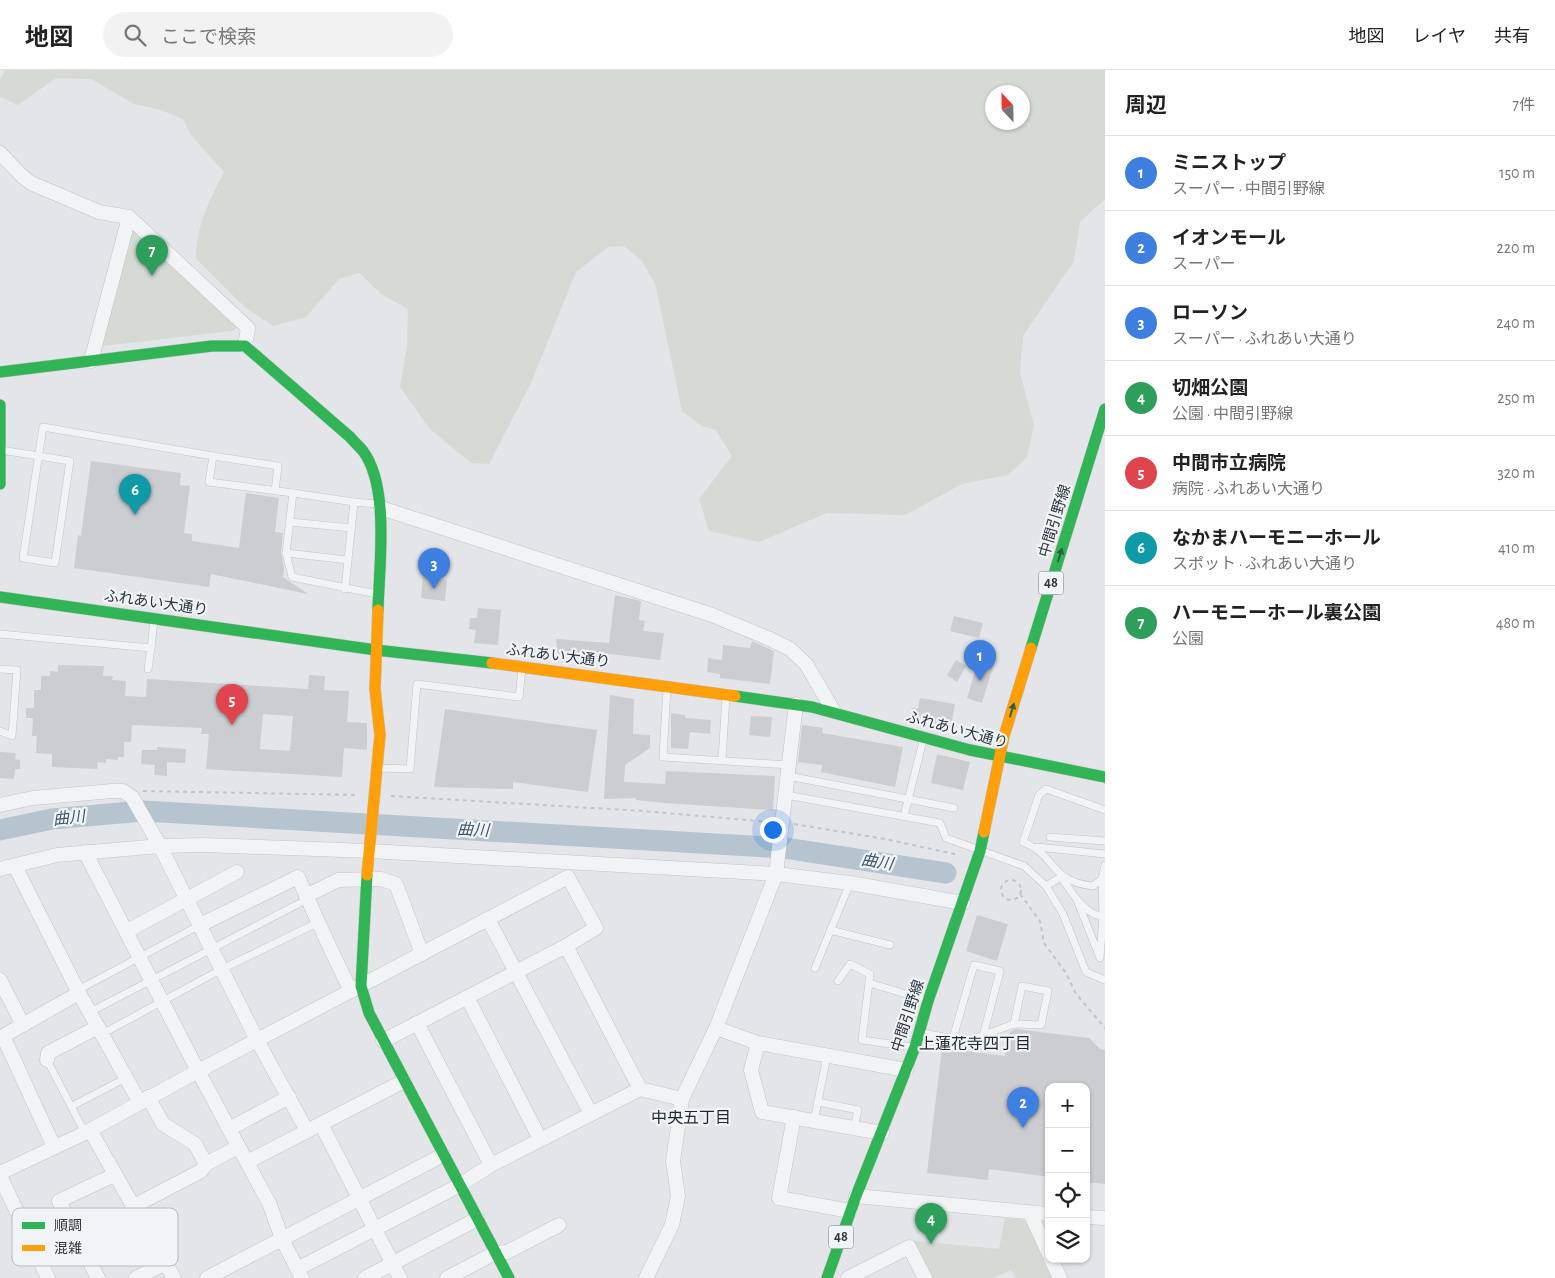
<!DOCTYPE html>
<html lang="ja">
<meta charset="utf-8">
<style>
:root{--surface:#fff;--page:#f2f2f2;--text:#222;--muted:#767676;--line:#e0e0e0;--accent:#6c737a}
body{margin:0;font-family:"Alegreya Sans","Noto Sans JP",sans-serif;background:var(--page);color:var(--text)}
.controls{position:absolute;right:15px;bottom:15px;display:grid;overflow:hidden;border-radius:10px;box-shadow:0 1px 4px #0004}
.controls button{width:45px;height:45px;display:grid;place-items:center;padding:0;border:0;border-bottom:1px solid var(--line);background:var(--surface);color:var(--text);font:25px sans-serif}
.compass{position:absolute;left:985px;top:15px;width:45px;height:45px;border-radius:50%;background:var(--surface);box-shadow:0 1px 4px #0004;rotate:338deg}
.you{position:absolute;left:772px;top:759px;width:18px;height:18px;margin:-12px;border:4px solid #fff;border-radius:50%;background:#1a73e8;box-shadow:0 0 0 8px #1a73e833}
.badge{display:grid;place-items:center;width:32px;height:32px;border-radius:50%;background:var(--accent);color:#fff;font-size:16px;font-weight:700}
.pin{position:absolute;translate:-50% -41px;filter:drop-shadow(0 1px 2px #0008)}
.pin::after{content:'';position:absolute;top:26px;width:18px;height:15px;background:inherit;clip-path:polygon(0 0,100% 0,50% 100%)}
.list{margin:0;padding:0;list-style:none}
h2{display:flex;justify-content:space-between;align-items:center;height:65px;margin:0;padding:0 20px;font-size:21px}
h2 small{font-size:16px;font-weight:400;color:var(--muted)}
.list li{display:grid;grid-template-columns:32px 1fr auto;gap:15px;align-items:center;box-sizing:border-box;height:75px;padding:0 20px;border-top:1px solid var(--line)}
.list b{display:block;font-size:19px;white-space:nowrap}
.list p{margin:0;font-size:16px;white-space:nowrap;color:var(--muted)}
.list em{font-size:16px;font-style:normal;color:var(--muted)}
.icon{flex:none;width:28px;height:28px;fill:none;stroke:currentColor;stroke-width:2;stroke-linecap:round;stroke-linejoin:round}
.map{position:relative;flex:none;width:1105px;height:1208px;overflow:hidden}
header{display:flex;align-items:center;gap:30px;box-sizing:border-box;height:70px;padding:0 25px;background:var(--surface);border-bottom:1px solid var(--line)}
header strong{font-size:24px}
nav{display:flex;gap:28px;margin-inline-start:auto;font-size:18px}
.search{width:350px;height:45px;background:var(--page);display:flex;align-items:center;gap:12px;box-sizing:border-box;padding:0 18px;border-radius:28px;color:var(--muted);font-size:19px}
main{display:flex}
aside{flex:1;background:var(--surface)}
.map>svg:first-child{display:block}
.green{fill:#d5dad4;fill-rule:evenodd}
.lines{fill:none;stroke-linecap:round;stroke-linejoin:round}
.river{stroke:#b5c4cf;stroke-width:21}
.building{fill:#cccdd0;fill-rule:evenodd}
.lane-casing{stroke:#c2c3c6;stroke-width:8}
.street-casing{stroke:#c2c3c6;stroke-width:15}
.fast-casing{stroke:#c2c3c6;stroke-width:12}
.slow-casing{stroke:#c2c3c6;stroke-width:12}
.path{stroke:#c2c4c6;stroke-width:2;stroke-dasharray:4 4;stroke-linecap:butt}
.lane{stroke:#f2f3f4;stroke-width:7}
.street{stroke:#f2f3f4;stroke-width:14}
.fast{stroke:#30b455;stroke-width:11}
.slow{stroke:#ff9f0a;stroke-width:11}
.oneway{fill:#2d6147}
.labels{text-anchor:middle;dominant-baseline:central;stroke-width:4.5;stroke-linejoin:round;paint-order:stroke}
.shield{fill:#f1f4f6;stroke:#676e76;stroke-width:1}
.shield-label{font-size:14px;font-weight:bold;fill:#2c353f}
.street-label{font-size:15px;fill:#2c353f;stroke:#f1f4f6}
.water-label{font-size:16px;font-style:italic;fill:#3b576e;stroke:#f1f4f6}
.neighbourhood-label{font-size:16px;fill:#1e262f;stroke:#f1f4f6}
.key{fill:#f1f4f6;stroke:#b6bbbf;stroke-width:1}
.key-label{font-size:14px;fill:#2c353f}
</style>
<header>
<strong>地図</strong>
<div class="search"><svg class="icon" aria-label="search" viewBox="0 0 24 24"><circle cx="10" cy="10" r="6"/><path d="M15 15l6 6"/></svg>ここで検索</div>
<nav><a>地図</a><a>レイヤ</a><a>共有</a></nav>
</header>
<main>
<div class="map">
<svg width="1105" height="1208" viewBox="0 0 1105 1208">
<rect width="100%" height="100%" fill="#e3e5e8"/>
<g class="green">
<path d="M 5,0 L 1105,0 L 1105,129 L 1080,152 L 1074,191 L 1023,266 L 1020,303 L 1034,355 L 1027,387 L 1008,405 L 962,414 L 905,445 L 827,443 L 759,472 L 709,461 L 699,429 L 732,386 L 716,360 L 702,356 L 682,341 L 655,213 L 641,190 L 624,176 L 608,177 L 576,202 L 531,313 L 489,394 L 471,393 L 430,359 L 400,317 L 407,276 L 408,239 L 381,224 L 360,203 L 339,209 L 306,247 L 273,256 L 246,238 L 196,189 C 196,156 209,131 224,102 L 190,64 L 184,50 L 161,40 L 134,34 L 91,9 L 56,8 L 18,35 L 0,27 L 0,10 ZM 1022,22 L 1022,52 L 992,52 L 992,22 Z"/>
<path d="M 133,158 L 236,254 L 236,258 L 232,261 L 102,276 Z"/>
<path d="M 1005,1148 L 1025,1150 L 1053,1208 L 1016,1208 L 1011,1200 L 993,1208 L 927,1208 L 907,1170 L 999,1179 Z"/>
</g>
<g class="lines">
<path class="river" d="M 0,760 L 52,749 L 143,741 L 785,778 L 946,803"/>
</g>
<g class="building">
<path d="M 91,391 L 181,403 L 180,415 L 190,416 L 184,463 L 192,464 L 192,471 L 239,478 L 246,423 L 279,428 L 275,462 L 283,463 L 281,482 L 284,498 L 283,507 L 308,524 L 211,504 L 209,517 L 74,498 L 78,465 L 81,466 Z"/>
<path d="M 423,507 L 447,510 L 445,531 L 421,528 Z"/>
<path d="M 615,525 L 641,531 L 639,550 L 645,551 L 643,561 L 664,563 L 660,590 L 594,582 L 594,588 L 558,585 L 556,569 L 609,573 Z"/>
<path d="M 478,538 L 501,540 L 498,575 L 474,573 L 476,560 L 469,559 L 470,548 L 477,548 Z"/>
<path d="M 954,546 L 983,553 L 979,568 L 950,561 Z"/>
<path d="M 752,571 L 774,581 L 770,614 L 720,608 L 720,604 L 707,602 L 708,588 L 722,590 L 723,575 L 750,578 Z"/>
<path d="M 979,588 L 994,593 L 982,633 L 967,628 Z"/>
<path d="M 956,590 L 966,596 L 957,612 L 947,605 Z"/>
<path d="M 58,595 L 104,596 L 103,606 L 113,606 L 112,610 L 126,611 L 125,626 L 146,627 L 147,609 L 308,619 L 309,605 L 325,606 L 324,620 L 349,621 L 347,652 L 367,653 L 367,680 L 344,678 L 342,707 L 206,699 L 209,664 L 201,664 L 202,658 L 132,655 L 131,672 L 124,672 L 124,687 L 118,687 L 118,690 L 106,689 L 106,693 L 98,692 L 97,699 L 52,697 L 52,684 L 36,683 L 37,666 L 32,666 L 33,648 L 26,648 L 26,638 L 34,638 L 34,620 L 41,620 L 41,606 L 50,606 L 50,601 L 58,602 ZM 263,644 L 293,646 L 290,681 L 260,679 Z"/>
<path d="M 610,625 L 634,629 L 633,664 L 650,665 L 650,678 L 625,695 L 624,712 L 665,714 L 666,701 L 775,706 L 773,740 L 664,733 L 636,730 L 636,728 L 604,729 Z"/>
<path d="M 920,628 L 955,634 L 951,656 L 910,649 L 912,638 L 918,639 Z"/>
<path d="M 445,639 L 597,660 L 588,722 L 513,712 L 513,719 L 434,717 Z"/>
<path d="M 671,643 L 685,645 L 685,648 L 711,650 L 710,664 L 690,662 L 688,679 L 671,678 Z"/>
<path d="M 751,646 L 772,647 L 770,667 L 749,665 Z"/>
<path d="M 802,655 L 823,658 L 822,663 L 903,677 L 895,717 L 821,702 L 822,695 L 798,692 Z"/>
<path d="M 157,677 L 186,679 L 185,693 L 167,692 L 167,706 L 154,705 L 155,695 L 141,694 L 142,680 L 157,680 Z"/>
<path d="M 0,682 L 16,683 L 15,689 L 20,690 L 20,699 L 15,699 L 14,709 L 0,708 Z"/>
<path d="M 937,684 L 970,692 L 963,720 L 931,713 Z"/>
<path d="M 977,845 L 1008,854 L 997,891 L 966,881 Z"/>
<path d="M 1015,959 L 1089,968 L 1100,979 L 1105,980 L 1105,1114 L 1086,1112 L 1086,1017 L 1049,1017 L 1049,1107 L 989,1099 L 988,1110 L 927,1103 L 942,978 L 1005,986 L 1007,969 L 1011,961 Z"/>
</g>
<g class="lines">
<defs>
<g id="lane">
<path d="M 1,380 L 70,391 L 55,493 L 23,488 L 43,357 L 213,386"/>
<path d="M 275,421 L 278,396 L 213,386 L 209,412 L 293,423"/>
<path d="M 290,452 L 352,458"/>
<path d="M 286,483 L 293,423 L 354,432"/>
<path d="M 348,490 L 354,432 L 377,434"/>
<path d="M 345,519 L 348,490 L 286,483 L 292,507 L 377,524"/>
<path d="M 0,564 L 151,578 L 154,550"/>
<path d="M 0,599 L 17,600 L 12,666 L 0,661"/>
<path d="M 148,599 L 151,578"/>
<path d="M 667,619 L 663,687 L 789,695"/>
<path d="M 722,690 L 726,626"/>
<path d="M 379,698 L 410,699 L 417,614 L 519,627 L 522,599"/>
<path d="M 788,706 L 954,738"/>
<path d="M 786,725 L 940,753 L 946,768 L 1024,796 L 1046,816 L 1063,844 L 1086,902 L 1105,910"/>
<path d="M 904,746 L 923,671"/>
<path d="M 1050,767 L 1105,771"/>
<path d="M 1037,777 L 1105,784"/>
<path d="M 1102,809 L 1093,816 C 1048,811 1057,785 1023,772 L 1039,725 L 1046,719 L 1105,740"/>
<path d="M 1046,816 L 1061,807 C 1071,821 1086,848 1105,846"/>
<path d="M 1077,830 L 1100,888 L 1103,847 L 1102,809 L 1105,795"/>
<path d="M 830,860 L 890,875"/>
<path d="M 815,898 L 850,813"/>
<path d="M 838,911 L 850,894 L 870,904 L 862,970 L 912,977"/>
<path d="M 869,913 L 926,930"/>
<path d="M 78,920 L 200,855"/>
<path d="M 90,942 L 302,832"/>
<path d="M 922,963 L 967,971 L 1014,954 L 1022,916 L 1048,921 L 1041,955 L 1014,954"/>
<path d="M 102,964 L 222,899 L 319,852"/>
<path d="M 953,968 L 974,895 L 1000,901 L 983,966"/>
<path d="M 47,990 L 85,1063"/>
<path d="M 818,1032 L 858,1040 L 854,1058"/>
<path d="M 72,1036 L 126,1008"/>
<path d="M 814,1051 L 827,986"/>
</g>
<g id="street">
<path d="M 0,83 L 22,106 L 31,113 L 99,142 L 129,147 L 248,258 L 245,276"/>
<path d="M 91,291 L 129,147"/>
<path d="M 381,438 L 712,545 L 770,569 L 790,579 L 806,594 L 833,640"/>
<path d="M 0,735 L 33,728 L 112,721 L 123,721 L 132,727 L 160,776 L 257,970 L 307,1061"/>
<path d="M 85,782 L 198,1001 L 270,1135 L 282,1169 L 302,1208"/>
<path d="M 15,796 L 79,923 L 140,1033"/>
<path d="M 0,799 L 57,785 L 160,776 L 204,775 L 370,781 L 776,804 L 850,813 L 963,833"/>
<path d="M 306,826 L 338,810 L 381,809 L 396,814 L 422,884"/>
<path d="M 488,849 L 591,1044"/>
<path d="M 200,855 L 298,807 C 315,845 332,884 351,921"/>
<path d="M 127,861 L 237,802"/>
<path d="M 566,876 L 640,1019"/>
<path d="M 0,910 L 23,955"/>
<path d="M 467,927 L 540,1069"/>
<path d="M 417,953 L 491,1095"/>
<path d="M 716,958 L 758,973 L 906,1000"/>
<path d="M 758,973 L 751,1000 L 762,1042 L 882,1063"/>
<path d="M 47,990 L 48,983 L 98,957"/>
<path d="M 148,1027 L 163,1054 L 195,1074 L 206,1094 L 238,1077"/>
<path d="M 794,1047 L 779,1128 L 850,1141"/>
<path d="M 321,1054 L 400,1208"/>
<path d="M 229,1059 L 289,1027"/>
<path d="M 90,1060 L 174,1208"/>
<path d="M 54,1077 L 3,966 L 79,923"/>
<path d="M 247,1092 L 404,1011"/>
<path d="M 0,1103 L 85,1063 L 198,1001 L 568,807 L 596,858 L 566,876 L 383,971"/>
<path d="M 0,1106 L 48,1208"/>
<path d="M 856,1126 L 1049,1144"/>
<path d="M 132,1137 L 201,1101 L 206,1094"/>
<path d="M 1030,1143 L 1049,1184"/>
<path d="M 1086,1147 L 1105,1148"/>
<path d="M 1051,1189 L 1060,1208"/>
<path d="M 297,1199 L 460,1115 L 491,1095 L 640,1019 L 682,1029"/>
<path d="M 98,1208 L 59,1131 L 114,1105"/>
<path d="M 136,1208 L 166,1193"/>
<path d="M 207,1208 L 443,1085"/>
<path d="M 365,1208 L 477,1149"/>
<path d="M 447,1208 L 495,1183 L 507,1182 L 559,1155"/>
<path d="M 646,1208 L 672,1155 L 678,1126 L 673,1091 L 682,1029 L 716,958 L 776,804 L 796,634"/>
<path d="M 848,1208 L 909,1177 L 925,1208"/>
</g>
<g id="fast">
<path d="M 0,302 L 212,276 L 245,276 L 350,367 C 354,372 359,376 363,381 C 390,417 379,497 378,540"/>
<path d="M 0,335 L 0,414"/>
<path d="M 0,527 L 376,580 L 492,593"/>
<path d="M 1031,578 L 1105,339"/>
<path d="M 735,626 L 812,637 L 970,680 L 1105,707"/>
<path d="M 367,805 L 361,916 L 369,943 L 509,1208"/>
<path d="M 827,1208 L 856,1126 L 915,977 L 928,931 L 980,781 L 984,762"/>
</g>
<g id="slow">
<path d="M 492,593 L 735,626"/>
<path d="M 984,762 L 1004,666 L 1031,578"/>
<path d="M 367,805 L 380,665 L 375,619 L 378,540"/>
</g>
</defs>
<use href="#lane" class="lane-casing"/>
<use href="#street" class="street-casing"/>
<use href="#fast" class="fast-casing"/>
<use href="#slow" class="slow-casing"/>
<g class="path">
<path d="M 143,721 L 358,725"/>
<path d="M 391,726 L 643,741 L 770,752"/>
<path d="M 794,754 L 885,769 L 959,785"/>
<circle cx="1011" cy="820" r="10"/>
<path d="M 1020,824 L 1040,851 L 1044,873 L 1066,903 L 1076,924 L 1105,958"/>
</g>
<use href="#lane" class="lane"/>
<use href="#street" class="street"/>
<use href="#fast" class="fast"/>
<use href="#slow" class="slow"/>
</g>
<defs><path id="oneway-solid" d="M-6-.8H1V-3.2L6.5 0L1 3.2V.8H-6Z" transform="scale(1.25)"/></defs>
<g class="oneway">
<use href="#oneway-solid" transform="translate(1060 485) rotate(-73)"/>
<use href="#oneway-solid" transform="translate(1012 640) rotate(-73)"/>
</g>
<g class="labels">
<g class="shield">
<rect x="1038.5" y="501.5" width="25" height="23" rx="4"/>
<rect x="828.5" y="1155.5" width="25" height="23" rx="4"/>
</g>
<g class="shield-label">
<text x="1051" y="513">48</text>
<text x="841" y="1167">48</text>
</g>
<g class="street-label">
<text transform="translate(1055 451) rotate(-73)">中間引野線</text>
<text transform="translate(156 533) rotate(8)">ふれあい大通り</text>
<text transform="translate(558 586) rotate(7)">ふれあい大通り</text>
<text transform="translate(957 660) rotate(15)">ふれあい大通り</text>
<text transform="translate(908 946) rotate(-72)">中間引野線</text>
</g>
<g class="water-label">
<text transform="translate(69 748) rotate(-6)">曲川</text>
<text transform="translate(473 760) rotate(3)">曲川</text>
<text transform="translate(877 792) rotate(9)">曲川</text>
</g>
<g class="neighbourhood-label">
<text x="975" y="974">上蓮花寺四丁目</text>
<text x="691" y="1048">中央五丁目</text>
</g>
</g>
<rect x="12" y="1138" width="166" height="58" rx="8" class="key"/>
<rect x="22" y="1152" width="23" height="7" fill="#30b455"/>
<rect x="22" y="1175" width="23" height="6" fill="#ff9f0a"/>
<g class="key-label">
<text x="54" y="1160">順調</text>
<text x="54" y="1183">混雑</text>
</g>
</svg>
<div class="controls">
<button>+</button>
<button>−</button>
<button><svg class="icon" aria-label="locate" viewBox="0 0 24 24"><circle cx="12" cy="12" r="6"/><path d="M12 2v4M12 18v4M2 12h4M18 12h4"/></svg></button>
<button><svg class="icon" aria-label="layers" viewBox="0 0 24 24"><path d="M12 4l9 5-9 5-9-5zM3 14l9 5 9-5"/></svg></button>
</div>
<svg class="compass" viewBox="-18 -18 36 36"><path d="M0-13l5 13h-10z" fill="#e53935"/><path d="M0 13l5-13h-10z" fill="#767676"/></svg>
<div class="you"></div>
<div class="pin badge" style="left:980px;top:611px;background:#3f7fe0">1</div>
<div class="pin badge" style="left:1023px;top:1058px;background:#3f7fe0">2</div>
<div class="pin badge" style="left:434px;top:519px;background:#3f7fe0">3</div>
<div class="pin badge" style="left:931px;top:1174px;background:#2e9e5b">4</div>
<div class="pin badge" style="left:232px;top:655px;background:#e0444e">5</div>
<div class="pin badge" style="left:135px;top:445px;background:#0f9aa8">6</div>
<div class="pin badge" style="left:152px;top:206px;background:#2e9e5b">7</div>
</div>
<aside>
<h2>周辺<small>7件</small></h2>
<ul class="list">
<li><span class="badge" style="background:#3f7fe0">1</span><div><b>ミニストップ</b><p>スーパー · 中間引野線</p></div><em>150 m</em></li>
<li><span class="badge" style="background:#3f7fe0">2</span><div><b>イオンモール</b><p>スーパー</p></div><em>220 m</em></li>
<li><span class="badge" style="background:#3f7fe0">3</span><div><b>ローソン</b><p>スーパー · ふれあい大通り</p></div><em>240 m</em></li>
<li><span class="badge" style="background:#2e9e5b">4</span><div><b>切畑公園</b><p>公園 · 中間引野線</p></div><em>250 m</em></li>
<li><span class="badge" style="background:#e0444e">5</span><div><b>中間市立病院</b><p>病院 · ふれあい大通り</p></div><em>320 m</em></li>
<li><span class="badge" style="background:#0f9aa8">6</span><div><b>なかまハーモニーホール</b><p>スポット · ふれあい大通り</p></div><em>410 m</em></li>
<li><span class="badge" style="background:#2e9e5b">7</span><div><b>ハーモニーホール裏公園</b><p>公園</p></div><em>480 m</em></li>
</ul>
</aside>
</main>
